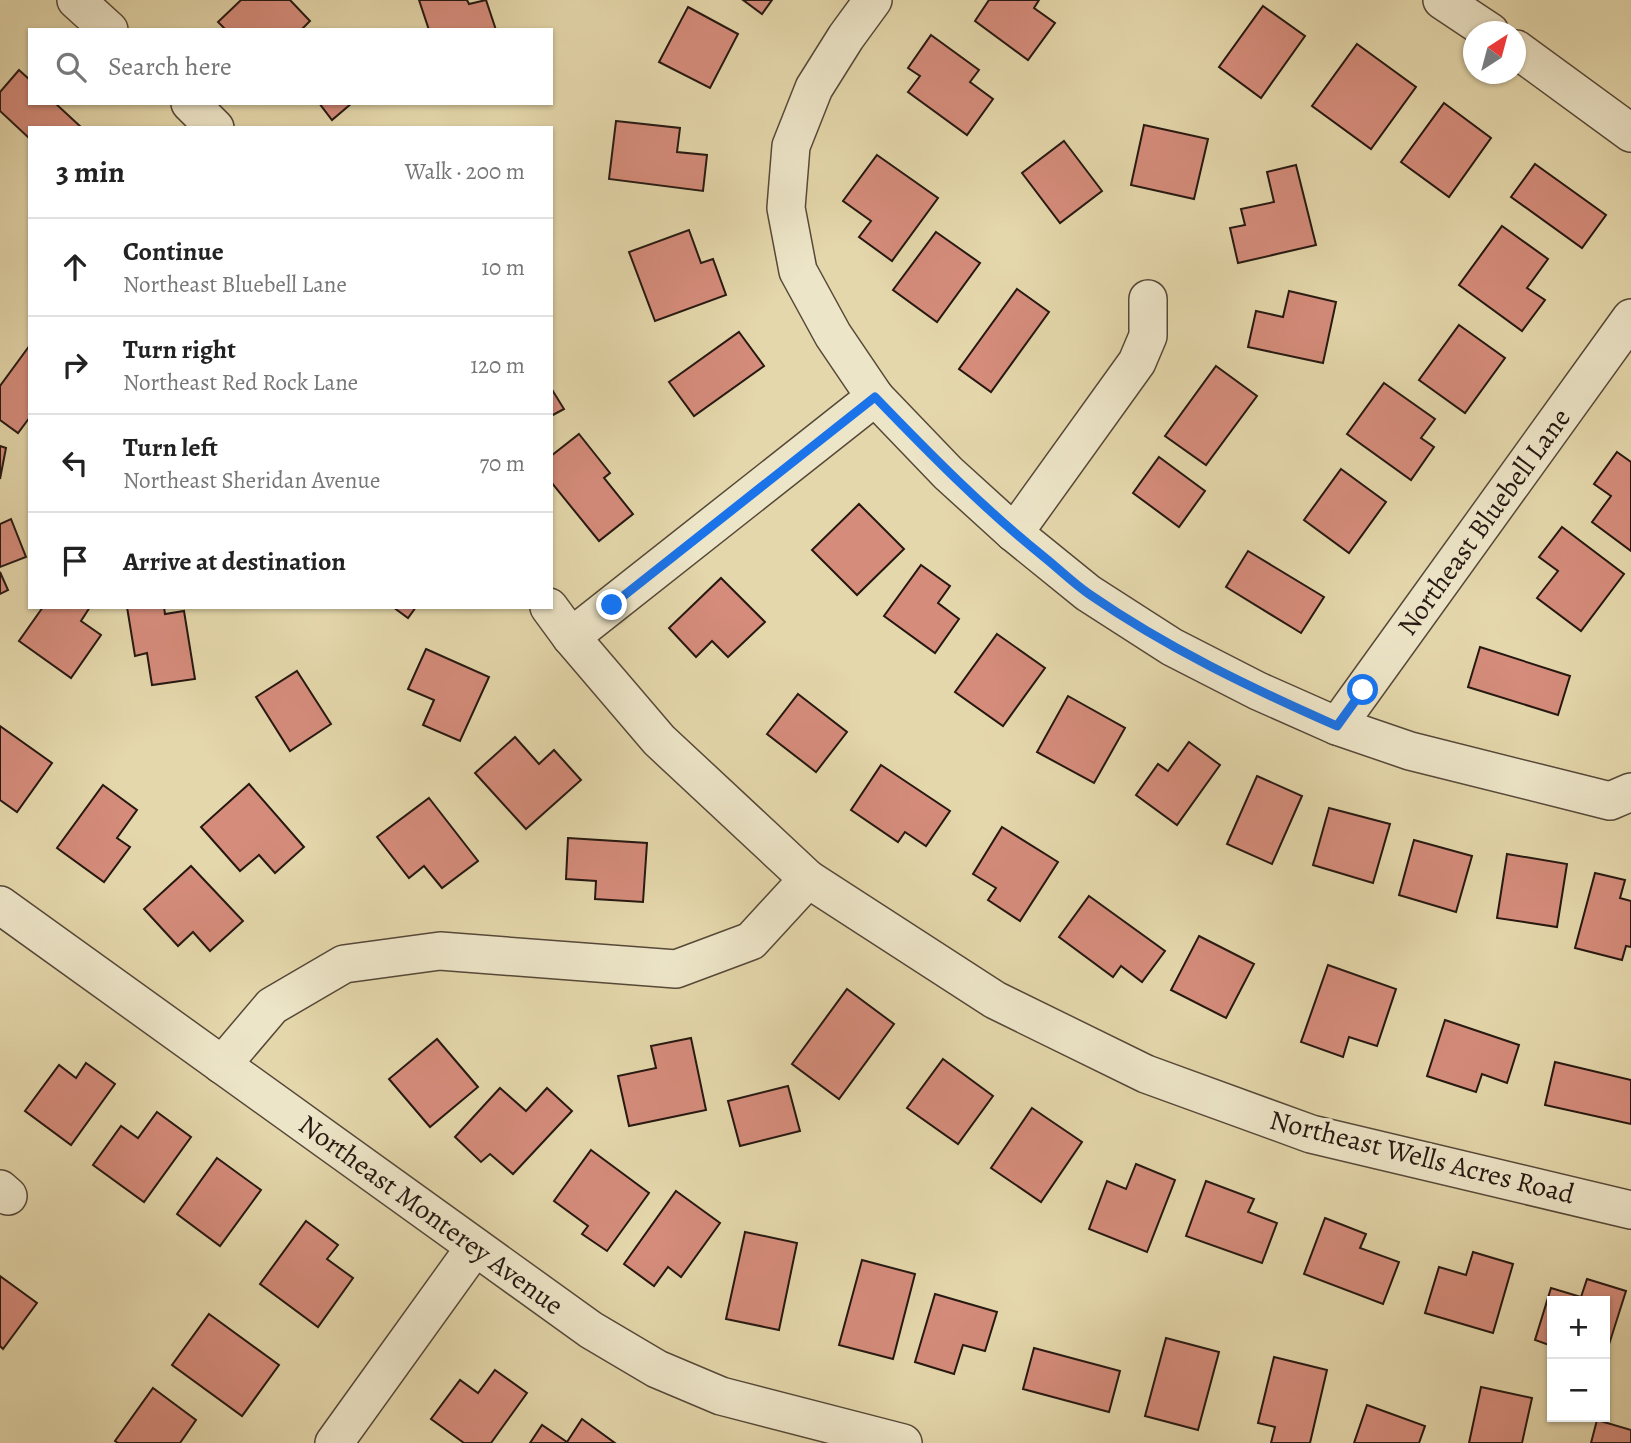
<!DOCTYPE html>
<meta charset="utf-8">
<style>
:root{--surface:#fff;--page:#f2f2f2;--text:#222;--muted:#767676;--line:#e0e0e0}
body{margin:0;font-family:Alegreya,serif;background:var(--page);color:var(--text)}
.controls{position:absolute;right:21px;bottom:21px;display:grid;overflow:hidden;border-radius:0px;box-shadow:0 2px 5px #0004}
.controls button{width:63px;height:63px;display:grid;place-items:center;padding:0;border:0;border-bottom:2px solid var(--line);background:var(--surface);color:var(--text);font:35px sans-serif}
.compass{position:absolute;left:1463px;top:21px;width:63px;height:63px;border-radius:50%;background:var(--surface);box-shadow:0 2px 5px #0004;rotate:36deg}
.stop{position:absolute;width:21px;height:21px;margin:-16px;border:5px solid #1a73e8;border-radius:50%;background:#fff}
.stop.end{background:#1a73e8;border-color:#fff;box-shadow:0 2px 7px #0008}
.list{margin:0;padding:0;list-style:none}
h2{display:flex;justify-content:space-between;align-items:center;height:91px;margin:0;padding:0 28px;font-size:30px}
h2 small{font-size:23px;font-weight:400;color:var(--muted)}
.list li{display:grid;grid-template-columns:46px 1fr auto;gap:21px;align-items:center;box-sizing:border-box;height:98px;padding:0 28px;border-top:2px solid var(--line)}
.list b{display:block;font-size:26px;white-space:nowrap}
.list p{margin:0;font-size:23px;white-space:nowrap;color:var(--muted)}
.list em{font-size:23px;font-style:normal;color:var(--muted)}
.icon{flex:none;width:38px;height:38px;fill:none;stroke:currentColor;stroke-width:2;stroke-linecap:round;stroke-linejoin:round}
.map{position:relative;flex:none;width:1631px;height:1443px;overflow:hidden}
.search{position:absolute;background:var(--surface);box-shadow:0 2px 5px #0004;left:28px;top:28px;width:525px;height:77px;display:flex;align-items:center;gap:18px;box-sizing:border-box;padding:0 24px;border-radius:0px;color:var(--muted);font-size:26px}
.panel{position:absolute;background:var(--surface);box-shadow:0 2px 5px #0004;left:28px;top:126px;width:525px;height:483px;border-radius:0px}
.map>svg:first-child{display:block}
.building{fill:#d58c7b;stroke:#261811;stroke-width:2}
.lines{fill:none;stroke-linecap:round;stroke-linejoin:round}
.street-casing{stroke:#564838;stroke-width:40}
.street{stroke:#ede5c8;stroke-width:37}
.route{stroke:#1a73e8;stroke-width:9}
.labels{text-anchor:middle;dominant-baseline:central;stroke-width:7;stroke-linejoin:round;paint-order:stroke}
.street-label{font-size:28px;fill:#261811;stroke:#ede5c8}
</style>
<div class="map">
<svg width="1631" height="1443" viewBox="0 0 1631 1443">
<rect width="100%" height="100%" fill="#e4d7ab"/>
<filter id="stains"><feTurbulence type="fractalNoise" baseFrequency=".00286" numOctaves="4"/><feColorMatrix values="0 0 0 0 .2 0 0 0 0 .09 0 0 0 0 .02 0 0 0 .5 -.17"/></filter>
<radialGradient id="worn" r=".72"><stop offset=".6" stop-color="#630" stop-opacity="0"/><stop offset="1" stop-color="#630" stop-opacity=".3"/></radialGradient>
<g class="building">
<path d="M 241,0 L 290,0 L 310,21 L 301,30 L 226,30 L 218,22 Z"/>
<path d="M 419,0 L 467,0 L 469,4 L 486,0 L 496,30 L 429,30 Z"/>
<path d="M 743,0 L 772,0 L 762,14 Z"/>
<path d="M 989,0 L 1039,0 L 1034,8 L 1055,23 L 1028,60 L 975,21 Z"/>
<path d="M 1263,6 L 1305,36 L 1261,98 L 1219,67 Z"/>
<path d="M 688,7 L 738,34 L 710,88 L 659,62 Z"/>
<path d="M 931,35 L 979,70 L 970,82 L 993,99 L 967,135 L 908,92 L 920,76 L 908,68 Z"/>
<path d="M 1357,44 L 1416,87 L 1371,149 L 1312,106 Z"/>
<path d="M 19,70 L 30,80 L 30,103 L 55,103 L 82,128 L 30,128 L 30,139 L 0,111 L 0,92 Z"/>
<path d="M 319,103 L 352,103 L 332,120 Z"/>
<path d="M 1444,103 L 1491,138 L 1449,197 L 1401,162 Z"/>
<path d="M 616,121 L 680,128 L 677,152 L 707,155 L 703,191 L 609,179 Z"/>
<path d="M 1144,125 L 1208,139 L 1194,199 L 1131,185 Z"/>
<path d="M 1064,141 L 1102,191 L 1060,223 L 1022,173 Z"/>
<path d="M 877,155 L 938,198 L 892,261 L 859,237 L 871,221 L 843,201 Z"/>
<path d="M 1535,164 L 1606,215 L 1582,248 L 1511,197 Z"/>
<path d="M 1296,165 L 1316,245 L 1238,263 L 1230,228 L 1245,225 L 1241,209 L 1274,202 L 1267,172 Z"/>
<path d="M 1502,226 L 1548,259 L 1527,288 L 1545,300 L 1522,331 L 1459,285 Z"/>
<path d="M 689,230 L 701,263 L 713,259 L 726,295 L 655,321 L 629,252 Z"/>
<path d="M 936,232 L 980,263 L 937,322 L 893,290 Z"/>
<path d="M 1017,289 L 1049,312 L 991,392 L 959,369 Z"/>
<path d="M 1289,291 L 1336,302 L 1323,363 L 1248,347 L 1256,311 L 1283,317 Z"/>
<path d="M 1459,325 L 1505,358 L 1465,413 L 1419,380 Z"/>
<path d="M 739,332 L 764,366 L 694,416 L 669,382 Z"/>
<path d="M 30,345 L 30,417 L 18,433 L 0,420 L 0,386 Z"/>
<path d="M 1216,366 L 1257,396 L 1206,465 L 1165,436 Z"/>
<path d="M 1384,383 L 1435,419 L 1421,438 L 1434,447 L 1411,480 L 1347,434 Z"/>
<path d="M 551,388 L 564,409 L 551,416 Z"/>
<path d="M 579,434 L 610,473 L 604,478 L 633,514 L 599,541 L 551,482 L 551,456 Z"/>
<path d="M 0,446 L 6,448 L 0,479 Z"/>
<path d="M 1617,452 L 1631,462 L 1631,551 L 1592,522 L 1611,496 L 1594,484 Z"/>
<path d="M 1159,457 L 1205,491 L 1179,527 L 1133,493 Z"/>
<path d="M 1341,469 L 1386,502 L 1349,553 L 1304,520 Z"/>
<path d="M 859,504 L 904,549 L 857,595 L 812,550 Z"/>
<path d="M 11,519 L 26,557 L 0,567 L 0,524 Z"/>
<path d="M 1562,527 L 1624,574 L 1581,631 L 1537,598 L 1558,571 L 1539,557 Z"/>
<path d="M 1248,551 L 1324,597 L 1301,633 L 1226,587 Z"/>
<path d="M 921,565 L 950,586 L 938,603 L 959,619 L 935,653 L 884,616 Z"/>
<path d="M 0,572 L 8,590 L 0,594 Z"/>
<path d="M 721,578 L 765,622 L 728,657 L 712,641 L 696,657 L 669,628 Z"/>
<path d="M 43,607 L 90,607 L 81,621 L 101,635 L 71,678 L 19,641 Z"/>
<path d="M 127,607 L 164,607 L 165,614 L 184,611 L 195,679 L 152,685 L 147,653 L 135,656 Z"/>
<path d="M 393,607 L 416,607 L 408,618 Z"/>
<path d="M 997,634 L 1045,668 L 1003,726 L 955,692 Z"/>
<path d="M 1480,647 L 1570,676 L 1558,715 L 1468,687 Z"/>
<path d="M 426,649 L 489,677 L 460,741 L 423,725 L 434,700 L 408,689 Z"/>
<path d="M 297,671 L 331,724 L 290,751 L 256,697 Z"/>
<path d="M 798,694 L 847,732 L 816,772 L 767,734 Z"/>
<path d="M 1068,696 L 1125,728 L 1094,783 L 1037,752 Z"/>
<path d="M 0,726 L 52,763 L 17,812 L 0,800 Z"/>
<path d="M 515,737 L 539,764 L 554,750 L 581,780 L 526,829 L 475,773 Z"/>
<path d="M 1189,742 L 1220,765 L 1177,825 L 1136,795 L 1158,764 L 1168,771 Z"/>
<path d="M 881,765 L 950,811 L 926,846 L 905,832 L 898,842 L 851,810 Z"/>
<path d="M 1257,776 L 1302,796 L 1272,864 L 1227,844 Z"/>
<path d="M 249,784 L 304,847 L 275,873 L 259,855 L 240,871 L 201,827 Z"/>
<path d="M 103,785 L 137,810 L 117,838 L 130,847 L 104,882 L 57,848 Z"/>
<path d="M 429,798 L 478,861 L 442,888 L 424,866 L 409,878 L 377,837 Z"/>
<path d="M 1329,808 L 1390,824 L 1373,883 L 1313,865 Z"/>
<path d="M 1002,827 L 1058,862 L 1020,921 L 988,900 L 996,888 L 973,874 Z"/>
<path d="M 568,838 L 647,843 L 643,902 L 595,899 L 596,881 L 566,879 Z"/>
<path d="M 1414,840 L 1472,856 L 1456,912 L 1399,895 Z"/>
<path d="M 1507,854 L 1567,864 L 1557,927 L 1497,918 Z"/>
<path d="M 191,866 L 243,921 L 210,951 L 193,932 L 178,946 L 144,909 Z"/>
<path d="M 1595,873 L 1625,880 L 1620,898 L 1631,901 L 1631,947 L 1626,946 L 1622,960 L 1575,948 Z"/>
<path d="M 1089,896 L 1165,951 L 1142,982 L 1121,966 L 1113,977 L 1059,937 Z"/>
<path d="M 1199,936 L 1254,964 L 1226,1018 L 1171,990 Z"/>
<path d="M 1328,965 L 1396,989 L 1377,1046 L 1349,1037 L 1343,1057 L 1301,1042 Z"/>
<path d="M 847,989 L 894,1024 L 839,1099 L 792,1064 Z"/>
<path d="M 1445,1020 L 1519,1045 L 1507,1083 L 1482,1074 L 1476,1092 L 1427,1076 Z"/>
<path d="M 691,1038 L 706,1110 L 629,1126 L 618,1076 L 656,1068 L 651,1046 Z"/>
<path d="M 437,1039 L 478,1087 L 430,1127 L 389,1079 Z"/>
<path d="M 943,1059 L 993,1096 L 958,1144 L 907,1108 Z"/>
<path d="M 1555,1062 L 1631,1080 L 1631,1124 L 1545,1105 Z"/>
<path d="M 86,1063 L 115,1084 L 71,1145 L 25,1111 L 59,1065 L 76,1078 Z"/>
<path d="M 788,1086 L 800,1131 L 740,1146 L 728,1101 Z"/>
<path d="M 500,1088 L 526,1111 L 547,1088 L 572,1111 L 513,1174 L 490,1154 L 481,1162 L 455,1137 Z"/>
<path d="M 1032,1108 L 1082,1142 L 1041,1202 L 991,1168 Z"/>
<path d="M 157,1112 L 191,1137 L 144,1202 L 93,1165 L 121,1126 L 138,1138 Z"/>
<path d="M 591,1150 L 649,1193 L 607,1251 L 582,1234 L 588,1226 L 554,1201 Z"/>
<path d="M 217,1158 L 261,1190 L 220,1246 L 177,1214 Z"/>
<path d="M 1136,1164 L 1175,1180 L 1147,1252 L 1089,1229 L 1107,1181 L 1126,1189 Z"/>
<path d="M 1206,1181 L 1254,1199 L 1248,1212 L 1277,1223 L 1262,1263 L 1186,1236 Z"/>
<path d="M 676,1191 L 720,1223 L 681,1277 L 668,1267 L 654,1286 L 624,1264 Z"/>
<path d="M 1325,1218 L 1366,1234 L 1360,1248 L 1399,1262 L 1383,1304 L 1304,1274 Z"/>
<path d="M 306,1221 L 338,1245 L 327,1259 L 353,1278 L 318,1327 L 260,1284 Z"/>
<path d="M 745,1232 L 797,1243 L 779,1330 L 726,1319 Z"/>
<path d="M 1473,1252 L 1513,1264 L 1493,1333 L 1425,1313 L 1439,1267 L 1466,1275 Z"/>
<path d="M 862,1260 L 915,1274 L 893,1359 L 839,1345 Z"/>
<path d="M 0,1276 L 37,1303 L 3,1349 L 0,1346 Z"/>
<path d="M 1587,1279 L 1626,1291 L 1605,1357 L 1605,1301 L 1552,1301 L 1552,1346 L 1535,1340 L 1551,1288 L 1581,1297 Z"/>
<path d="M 935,1294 L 997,1312 L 985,1351 L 963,1345 L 954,1374 L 915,1362 Z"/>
<path d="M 209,1314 L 279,1365 L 242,1416 L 172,1365 Z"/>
<path d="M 1166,1338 L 1219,1352 L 1198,1430 L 1145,1416 Z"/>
<path d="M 1034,1348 L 1120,1371 L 1109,1412 L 1023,1389 Z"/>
<path d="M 1274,1357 L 1327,1370 L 1310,1443 L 1271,1443 L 1275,1427 L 1258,1423 Z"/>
<path d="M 495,1370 L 527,1393 L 491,1443 L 464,1443 L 431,1419 L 460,1380 L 478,1393 Z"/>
<path d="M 1481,1387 L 1532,1398 L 1522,1443 L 1469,1443 Z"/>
<path d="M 153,1388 L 196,1420 L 180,1443 L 118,1443 L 115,1441 Z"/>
<path d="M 1367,1405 L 1425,1426 L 1419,1443 L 1354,1443 Z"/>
<path d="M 582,1419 L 615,1443 L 530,1443 L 542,1425 L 567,1442 Z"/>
<path d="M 1597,1420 L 1631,1430 L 1631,1443 L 1591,1443 Z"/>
</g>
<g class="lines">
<defs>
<g id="street">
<path d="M 76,0 L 109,30"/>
<path d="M 873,0 L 846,37 L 814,88 L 791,146 L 786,208 L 798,271 L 833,335 L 875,397 L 948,473 L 1014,533 L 1088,593 L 1172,647 L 1258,691 L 1337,726 L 1410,751 L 1610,801 L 1631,792"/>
<path d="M 1442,0 L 1490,32"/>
<path d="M 1516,49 L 1631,133"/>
<path d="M 190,103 L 215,128"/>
<path d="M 1014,533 L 1137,362 L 1148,336 L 1148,299"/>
<path d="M 549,607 L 571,637 L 659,740 L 808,879 L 995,1000 L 1146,1074 L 1311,1134 L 1631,1210"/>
<path d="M 571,637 L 875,397"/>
<path d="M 1337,726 L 1631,318"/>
<path d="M 0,905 L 591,1330 L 657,1369 L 721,1396 L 903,1443"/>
<path d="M 222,1065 L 272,1006 L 344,964 L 440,951 L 676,969 L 751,941 L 808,879"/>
<path d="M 0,1189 L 8,1196"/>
<path d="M 334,1443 L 475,1247"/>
</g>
</defs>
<use href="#street" class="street-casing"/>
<use href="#street" class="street"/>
</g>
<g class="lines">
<path class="route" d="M 612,605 L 875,397 C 929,453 983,508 1044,557 C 1059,569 1073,583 1089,594 C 1167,648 1251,688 1337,726 L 1363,690"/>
</g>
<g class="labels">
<g class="street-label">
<text transform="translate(1484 522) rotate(-54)">Northeast Bluebell Lane</text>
<text transform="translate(1422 1157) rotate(14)">Northeast Wells Acres Road</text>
<text transform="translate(431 1215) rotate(36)">Northeast Monterey Avenue</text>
</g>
</g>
<rect width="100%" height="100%" filter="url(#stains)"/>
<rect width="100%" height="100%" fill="url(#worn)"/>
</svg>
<div class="controls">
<button>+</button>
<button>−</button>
</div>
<svg class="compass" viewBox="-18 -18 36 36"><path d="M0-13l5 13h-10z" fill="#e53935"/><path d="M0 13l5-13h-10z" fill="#767676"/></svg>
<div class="stop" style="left:1363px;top:690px"></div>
<div class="stop end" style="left:612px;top:605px"></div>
<div class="search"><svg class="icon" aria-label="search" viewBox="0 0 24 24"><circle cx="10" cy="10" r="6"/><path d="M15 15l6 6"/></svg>Search here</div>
<section class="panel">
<h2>3 min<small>Walk · 200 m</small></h2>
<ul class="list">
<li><svg class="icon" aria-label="ahead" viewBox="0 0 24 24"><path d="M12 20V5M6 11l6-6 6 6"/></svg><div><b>Continue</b><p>Northeast Bluebell Lane</p></div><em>10 m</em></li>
<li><svg class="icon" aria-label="right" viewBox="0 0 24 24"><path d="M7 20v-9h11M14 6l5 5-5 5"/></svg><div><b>Turn right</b><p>Northeast Red Rock Lane</p></div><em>120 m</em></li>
<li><svg class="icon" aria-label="left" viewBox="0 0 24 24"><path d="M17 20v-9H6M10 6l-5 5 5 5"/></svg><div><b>Turn left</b><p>Northeast Sheridan Avenue</p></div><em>70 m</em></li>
<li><svg class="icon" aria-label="arrive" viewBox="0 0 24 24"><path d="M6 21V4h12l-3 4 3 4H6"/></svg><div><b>Arrive at destination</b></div></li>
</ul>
</section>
</div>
